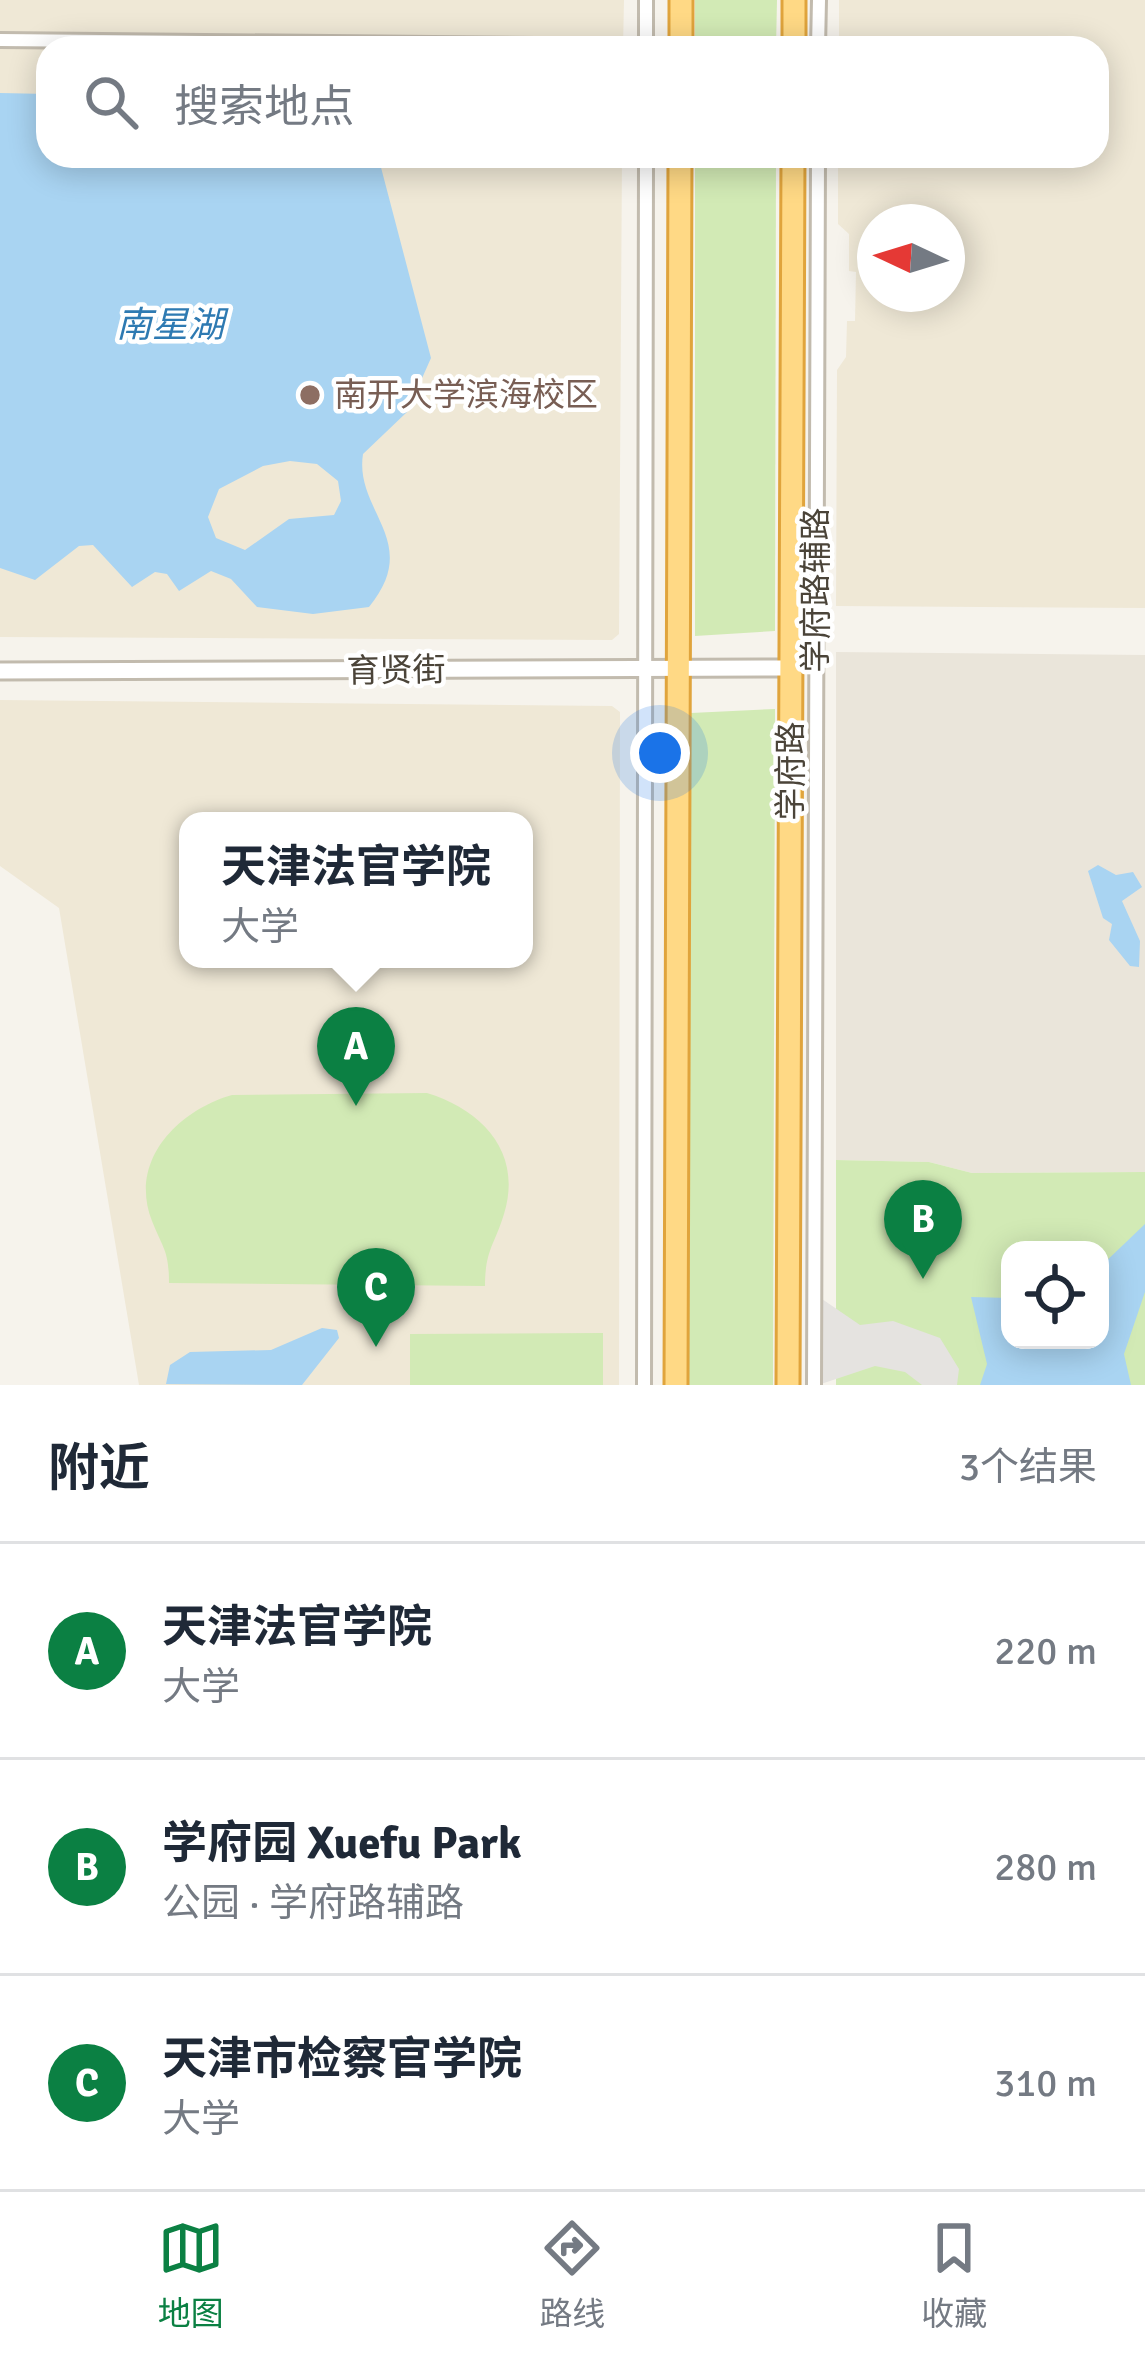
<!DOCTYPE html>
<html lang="zh">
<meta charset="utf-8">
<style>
:root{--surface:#fff;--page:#f6f6f7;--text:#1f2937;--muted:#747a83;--line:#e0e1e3;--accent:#0b8043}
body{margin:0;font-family:Signika,"Noto Sans SC",sans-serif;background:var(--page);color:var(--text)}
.controls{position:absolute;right:36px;bottom:36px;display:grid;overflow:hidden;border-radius:24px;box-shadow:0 6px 30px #0003}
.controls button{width:108px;height:108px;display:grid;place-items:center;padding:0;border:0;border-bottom:3px solid var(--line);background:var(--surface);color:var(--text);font:60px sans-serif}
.compass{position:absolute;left:857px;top:204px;width:108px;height:108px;border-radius:50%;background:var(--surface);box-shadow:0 6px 30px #0003;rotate:274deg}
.you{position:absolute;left:660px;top:753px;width:42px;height:42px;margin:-30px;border:9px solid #fff;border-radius:50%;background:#1a73e8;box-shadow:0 0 0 18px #1a73e833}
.badge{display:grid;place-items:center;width:78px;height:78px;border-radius:50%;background:var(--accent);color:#fff;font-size:39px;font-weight:700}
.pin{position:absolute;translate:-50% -99px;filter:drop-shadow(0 3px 6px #0008)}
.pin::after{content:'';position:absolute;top:63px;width:42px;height:36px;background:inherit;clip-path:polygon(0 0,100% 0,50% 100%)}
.popup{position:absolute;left:179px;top:812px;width:354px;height:156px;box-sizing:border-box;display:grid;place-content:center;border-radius:24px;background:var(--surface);filter:drop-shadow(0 3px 9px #0005);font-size:39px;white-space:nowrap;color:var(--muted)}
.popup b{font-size:45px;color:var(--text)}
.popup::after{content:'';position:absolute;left:50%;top:100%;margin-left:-24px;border:24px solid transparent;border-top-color:var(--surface)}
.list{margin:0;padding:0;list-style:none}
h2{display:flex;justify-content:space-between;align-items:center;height:156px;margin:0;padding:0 48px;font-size:51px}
h2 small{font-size:39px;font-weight:400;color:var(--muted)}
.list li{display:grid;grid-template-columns:78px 1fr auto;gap:36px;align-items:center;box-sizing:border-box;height:216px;padding:0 48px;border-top:3px solid var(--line)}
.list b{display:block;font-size:45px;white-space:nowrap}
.list p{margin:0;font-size:39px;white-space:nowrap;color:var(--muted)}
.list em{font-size:39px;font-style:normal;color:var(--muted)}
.icon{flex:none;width:66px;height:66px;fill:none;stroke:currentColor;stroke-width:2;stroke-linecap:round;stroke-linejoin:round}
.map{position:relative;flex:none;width:1145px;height:1385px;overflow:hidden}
.search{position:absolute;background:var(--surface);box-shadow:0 6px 30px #0003;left:36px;right:36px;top:36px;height:132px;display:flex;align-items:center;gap:30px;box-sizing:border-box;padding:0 42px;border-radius:36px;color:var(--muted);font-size:45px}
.sheet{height:804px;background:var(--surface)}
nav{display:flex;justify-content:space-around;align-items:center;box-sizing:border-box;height:168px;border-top:3px solid var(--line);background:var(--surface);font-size:33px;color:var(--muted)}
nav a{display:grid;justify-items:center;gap:6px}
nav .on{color:var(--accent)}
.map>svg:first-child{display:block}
.residential{fill:#eae5da}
.education{fill:#efe8d6;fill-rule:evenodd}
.green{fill:#d2eab5;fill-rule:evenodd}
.parking{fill:#e5e3e0}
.water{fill:#a9d4f2;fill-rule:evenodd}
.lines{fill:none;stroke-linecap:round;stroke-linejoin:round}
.minor-casing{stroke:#c2bbae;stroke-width:18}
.tertiary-casing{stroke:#c2bbae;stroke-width:21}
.trunk-casing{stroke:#e0a43c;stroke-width:27}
.minor{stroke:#fff;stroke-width:12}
.tertiary{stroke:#fff;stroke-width:15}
.trunk{stroke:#ffd985;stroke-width:21}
.education-dot{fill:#8d6e63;stroke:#fff;stroke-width:4.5}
.labels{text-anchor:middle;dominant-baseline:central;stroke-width:9;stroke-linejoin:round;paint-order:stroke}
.education-label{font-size:33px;fill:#785e54;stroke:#fff;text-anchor:start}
.street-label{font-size:33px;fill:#4b4439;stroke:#fff}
.water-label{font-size:36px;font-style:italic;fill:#2e7ab2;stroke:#fff}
</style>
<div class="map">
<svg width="1145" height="1385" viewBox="0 0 1145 1385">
<rect width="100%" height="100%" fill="#f6f3ec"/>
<path class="residential" d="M 836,652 L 1145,655 L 1145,1172 L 972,1173 L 929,1162 L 836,1160 Z"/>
<g class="education">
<path d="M 0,0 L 624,0 L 623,48 L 48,48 L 48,156 L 622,156 L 619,634 L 612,640 L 0,637 Z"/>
<path d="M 839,0 L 1145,0 L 1145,608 L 836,606 L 837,370 L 846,357 L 847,321 L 855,321 L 856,272 L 849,271 L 849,234 L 838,224 L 838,156 L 1097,156 L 1097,48 L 839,48 ZM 947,222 L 947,294 L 875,294 L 875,222 Z"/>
<path d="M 0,700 L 612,706 L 620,712 L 619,1385 L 139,1385 L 59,908 L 0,866 ZM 188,821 L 524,821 L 524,959 L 188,959 Z"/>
</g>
<g class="green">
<path d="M 695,0 L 777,0 L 776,48 L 695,48 Z"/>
<path d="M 695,156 L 776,156 L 775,631 L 695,636 Z"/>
<path d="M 775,709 L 773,1385 L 688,1385 L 691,713 Z"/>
<path d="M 427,1093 C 482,1110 523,1152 504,1214 C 495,1244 485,1250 485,1286 L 169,1283 C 169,1250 163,1249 152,1221 C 128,1160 179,1110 232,1095 Z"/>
<path d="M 836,1160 L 929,1162 L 972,1173 L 1145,1172 L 1145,1385 L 836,1385 ZM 1010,1250 L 1100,1250 L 1100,1340 L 1010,1340 Z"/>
<path d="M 603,1333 L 603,1385 L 410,1385 L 410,1334 Z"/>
</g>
<path class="parking" d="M 822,1299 L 860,1325 L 893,1321 L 940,1338 L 959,1369 L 957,1385 L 922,1385 L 905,1372 L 875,1366 L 821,1384 Z"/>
<g class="water">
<path d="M 0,93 L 48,94 L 48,156 L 378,156 L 431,358 L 407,412 L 363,454 C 354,512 423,541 369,607 L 313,614 L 257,607 L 231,579 L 211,571 L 179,591 L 167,574 L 155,572 L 132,587 L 93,545 L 79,546 L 35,580 L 0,568 ZM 290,461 L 317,464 L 338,481 L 341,501 L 334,515 L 289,519 L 245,550 L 216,538 L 208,517 L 219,489 L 263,466 Z"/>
<path d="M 1098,865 L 1116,875 L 1133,872 L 1142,887 L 1122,901 L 1140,941 L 1139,967 L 1130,966 L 1109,940 L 1112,924 L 1103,918 L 1088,871 Z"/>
<path d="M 1145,1224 L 1145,1292 L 1124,1354 L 1131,1385 L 980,1385 L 987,1364 L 971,1297 L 1010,1298 L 1010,1340 L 1100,1340 L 1100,1267 Z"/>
<path d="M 322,1328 L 337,1330 L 339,1338 L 302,1385 L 166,1384 L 170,1365 L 190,1352 L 271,1350 Z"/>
</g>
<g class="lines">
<defs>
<g id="minor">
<path d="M 0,40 L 646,46"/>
<path d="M 646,48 L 646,0"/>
<path d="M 818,48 L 819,0"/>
<path d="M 644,1385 L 646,156"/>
<path d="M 814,1385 L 818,156"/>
</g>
<path id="tertiary" d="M 0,671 L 791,668"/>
<g id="trunk">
<path d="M 681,48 L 681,0"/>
<path d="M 794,48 L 794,0"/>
<path d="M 676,1385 L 680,156"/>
<path d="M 788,1385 L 793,156"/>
</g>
</defs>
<use href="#minor" class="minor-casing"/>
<use href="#tertiary" class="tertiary-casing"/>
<use href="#trunk" class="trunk-casing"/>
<use href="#minor" class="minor"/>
<use href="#tertiary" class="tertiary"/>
<use href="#trunk" class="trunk"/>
</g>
<circle class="education-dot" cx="310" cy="395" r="12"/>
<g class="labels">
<g class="education-label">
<text x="334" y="395">南开大学滨海校区</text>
</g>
<g class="street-label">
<text transform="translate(816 590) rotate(-90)">学府路辅路</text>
<text transform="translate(396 671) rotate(-1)">育贤街</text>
<text transform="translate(791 771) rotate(-90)">学府路</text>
</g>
<g class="water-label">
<text x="170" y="325">南星湖</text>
</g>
</g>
</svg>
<div class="controls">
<button><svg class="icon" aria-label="locate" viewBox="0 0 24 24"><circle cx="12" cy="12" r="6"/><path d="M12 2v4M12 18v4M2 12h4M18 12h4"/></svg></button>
</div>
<svg class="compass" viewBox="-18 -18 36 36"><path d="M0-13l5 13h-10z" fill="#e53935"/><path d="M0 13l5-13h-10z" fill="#747a83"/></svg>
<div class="you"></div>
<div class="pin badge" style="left:356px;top:1106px">A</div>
<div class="popup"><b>天津法官学院</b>大学</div>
<div class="pin badge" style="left:923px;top:1279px">B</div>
<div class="pin badge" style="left:376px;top:1347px">C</div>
<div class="search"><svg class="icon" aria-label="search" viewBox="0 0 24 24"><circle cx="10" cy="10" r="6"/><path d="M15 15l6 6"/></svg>搜索地点</div>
</div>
<section class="sheet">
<h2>附近<small>3个结果</small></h2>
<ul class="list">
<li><span class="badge">A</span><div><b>天津法官学院</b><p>大学</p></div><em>220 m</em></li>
<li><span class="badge">B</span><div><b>学府园 Xuefu Park</b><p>公园 · 学府路辅路</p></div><em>280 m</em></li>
<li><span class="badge">C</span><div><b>天津市检察官学院</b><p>大学</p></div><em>310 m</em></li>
</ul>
</section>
<nav>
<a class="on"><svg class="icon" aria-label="map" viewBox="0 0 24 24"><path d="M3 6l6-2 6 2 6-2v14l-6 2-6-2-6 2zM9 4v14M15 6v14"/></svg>地图</a>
<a><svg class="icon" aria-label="directions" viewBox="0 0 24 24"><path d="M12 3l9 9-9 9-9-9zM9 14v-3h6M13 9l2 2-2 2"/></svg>路线</a>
<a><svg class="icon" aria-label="saved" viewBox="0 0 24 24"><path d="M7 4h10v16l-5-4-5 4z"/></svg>收藏</a>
</nav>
